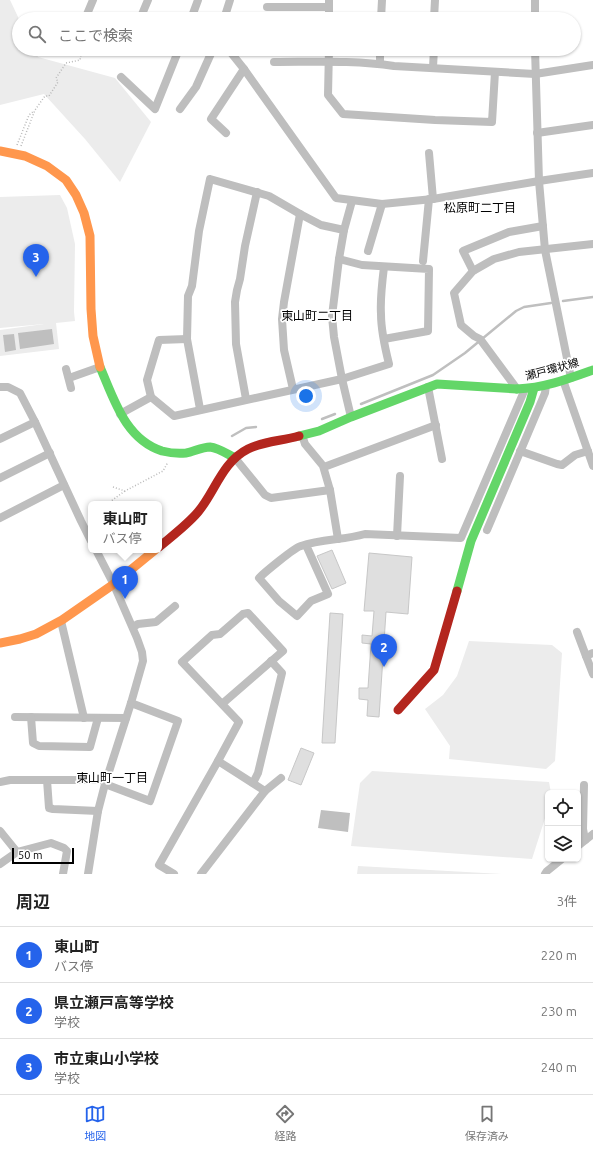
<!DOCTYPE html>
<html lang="ja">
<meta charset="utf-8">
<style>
:root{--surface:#fff;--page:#f2f2f2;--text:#222;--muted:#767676;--line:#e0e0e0;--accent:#2563eb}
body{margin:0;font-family:Ubuntu,"Noto Sans JP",sans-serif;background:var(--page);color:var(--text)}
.controls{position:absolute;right:12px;bottom:12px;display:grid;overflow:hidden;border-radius:6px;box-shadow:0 1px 3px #0004}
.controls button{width:36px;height:36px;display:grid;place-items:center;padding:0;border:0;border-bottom:1px solid var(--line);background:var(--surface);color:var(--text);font:20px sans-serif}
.scale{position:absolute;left:12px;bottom:10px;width:62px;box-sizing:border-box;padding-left:4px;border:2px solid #000;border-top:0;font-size:11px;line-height:14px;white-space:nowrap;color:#000;-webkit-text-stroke:3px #fff;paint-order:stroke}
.you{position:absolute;left:306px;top:396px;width:14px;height:14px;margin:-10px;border:3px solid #fff;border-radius:50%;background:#1a73e8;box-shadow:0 0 0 6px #1a73e833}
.badge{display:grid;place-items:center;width:26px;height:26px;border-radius:50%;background:var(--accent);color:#fff;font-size:13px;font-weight:700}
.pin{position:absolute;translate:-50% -33px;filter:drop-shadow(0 1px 2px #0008)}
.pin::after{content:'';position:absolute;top:21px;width:14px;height:12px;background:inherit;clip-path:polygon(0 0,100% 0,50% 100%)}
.popup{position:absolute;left:88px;top:501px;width:74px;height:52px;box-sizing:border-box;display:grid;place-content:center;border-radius:6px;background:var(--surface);filter:drop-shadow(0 1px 3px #0005);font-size:13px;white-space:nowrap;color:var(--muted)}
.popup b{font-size:15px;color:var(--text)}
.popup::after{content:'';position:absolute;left:50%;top:100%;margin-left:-8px;border:8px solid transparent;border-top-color:var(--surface)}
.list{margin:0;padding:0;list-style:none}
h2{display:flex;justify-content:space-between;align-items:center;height:52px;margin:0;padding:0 16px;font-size:17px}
h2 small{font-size:13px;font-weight:400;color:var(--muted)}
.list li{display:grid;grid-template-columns:26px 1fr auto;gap:12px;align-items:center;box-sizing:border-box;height:56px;padding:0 16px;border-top:1px solid var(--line)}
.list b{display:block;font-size:15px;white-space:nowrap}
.list p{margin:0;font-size:13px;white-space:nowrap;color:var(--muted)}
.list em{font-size:13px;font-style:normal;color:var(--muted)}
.icon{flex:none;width:22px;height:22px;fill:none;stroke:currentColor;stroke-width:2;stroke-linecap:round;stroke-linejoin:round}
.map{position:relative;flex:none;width:593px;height:874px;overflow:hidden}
.search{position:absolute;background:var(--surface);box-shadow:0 1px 3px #0004;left:12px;right:12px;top:12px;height:44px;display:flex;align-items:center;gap:10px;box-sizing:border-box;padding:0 14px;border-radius:22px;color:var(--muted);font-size:15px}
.sheet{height:220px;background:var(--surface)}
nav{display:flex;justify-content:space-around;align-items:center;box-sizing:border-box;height:56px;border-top:1px solid var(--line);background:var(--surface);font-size:11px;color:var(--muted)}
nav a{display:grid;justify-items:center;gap:2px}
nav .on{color:var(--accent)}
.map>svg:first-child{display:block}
.green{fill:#ececec}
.water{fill:#bfbfbf}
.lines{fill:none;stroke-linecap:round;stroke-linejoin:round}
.stream{stroke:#bfbfbf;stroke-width:2.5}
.building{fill:#dfdfdf;stroke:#c7c7c7}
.path{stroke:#b9b9b9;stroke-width:1.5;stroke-dasharray:1 2;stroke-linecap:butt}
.street{stroke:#bebebe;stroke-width:8}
.fast{stroke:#63d668;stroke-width:9}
.slow{stroke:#ff974d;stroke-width:9}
.jam{stroke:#b3261e;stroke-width:9}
.labels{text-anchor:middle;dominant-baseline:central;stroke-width:3.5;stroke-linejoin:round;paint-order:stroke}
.street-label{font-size:11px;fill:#000;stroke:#fff}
.neighbourhood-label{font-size:12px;fill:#000;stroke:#fff}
</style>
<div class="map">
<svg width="593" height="874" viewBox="0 0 593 874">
<rect width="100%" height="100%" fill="#fff"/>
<g class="green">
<path d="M 0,0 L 10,0 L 19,19 L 19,49 L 34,49 L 38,57 L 115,78 L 151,122 L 120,182 L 85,139 L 44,94 L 0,105 Z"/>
<path d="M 60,195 L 67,208 L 75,244 L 74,312 L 75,321 L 56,323 L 59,349 L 0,356 L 0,330 L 44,324 L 0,328 L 0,197 Z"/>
<path d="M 469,641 L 552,645 L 562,653 L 555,761 L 546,769 L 449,759 L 450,746 L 425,709 L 443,695 L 457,676 Z"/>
<path d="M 372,771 L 549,782 L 551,793 L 548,793 L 548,809 L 532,859 L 351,846 L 360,783 Z"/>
<path d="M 358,866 L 502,874 L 357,874 Z"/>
</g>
<g class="water">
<path d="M 52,329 L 54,344 L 20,349 L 18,333 Z"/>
<path d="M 14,334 L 16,350 L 5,352 L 3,335 Z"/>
<path d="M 321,810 L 350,813 L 348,832 L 318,828 Z"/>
</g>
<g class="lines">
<g class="stream">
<path d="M 563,301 L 593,297"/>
<path d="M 361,404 L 433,375 L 465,353 L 516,311 L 524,307 L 551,303"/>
<path d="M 322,419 L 335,414"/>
<path d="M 232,436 L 246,428 L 256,427"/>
</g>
</g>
<g class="building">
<path d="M 332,550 L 346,583 L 332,589 L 317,556 Z"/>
<path d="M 369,553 L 412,557 L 408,614 L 386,612 L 379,717 L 367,716 L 368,700 L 359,699 L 359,688 L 368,688 L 371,644 L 362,643 L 362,635 L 372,636 L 374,611 L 364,611 Z"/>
<path d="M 330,613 L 343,614 L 335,743 L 322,743 Z"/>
<path d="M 301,748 L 314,753 L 301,785 L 288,780 Z"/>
</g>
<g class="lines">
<g class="path">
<path d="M 17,145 L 29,115 L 34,111"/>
<path d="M 21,146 L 35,110 L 45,96 L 49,96 L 58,82 L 56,78 L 66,63 L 80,60 L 82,49"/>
<path d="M 113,487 L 125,491 L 163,471 L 168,462"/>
<path d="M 107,504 L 125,491"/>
</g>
<g class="street">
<path d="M 535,0 L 535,19"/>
<path d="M 267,7 L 329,7"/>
<path d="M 85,19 L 93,0"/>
<path d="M 140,19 L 148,0"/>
<path d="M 191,19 L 198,0"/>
<path d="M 224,19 L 230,0"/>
<path d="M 329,19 L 329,0"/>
<path d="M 381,19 L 382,0"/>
<path d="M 434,19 L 435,0"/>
<path d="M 228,49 L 244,69 L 336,198 L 382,204 L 433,199 L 539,181 L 593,173"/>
<path d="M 329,49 L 328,95 L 343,114 L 435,120 L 492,122 L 495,72"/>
<path d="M 535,49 L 539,181 L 545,250 L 571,378"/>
<path d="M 274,62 C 314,62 355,60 394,66 L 535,74 L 593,65"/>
<path d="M 380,64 L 380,49"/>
<path d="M 433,67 L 434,49"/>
<path d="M 121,77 L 155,109 L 179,49"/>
<path d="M 180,109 L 196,87 L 213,49"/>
<path d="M 226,133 L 211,119 L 244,69"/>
<path d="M 537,133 L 593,125"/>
<path d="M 429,153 L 433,199"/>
<path d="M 368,251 L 382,204"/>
<path d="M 339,259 L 362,265 L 429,269 L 428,331 L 384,339"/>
<path d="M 423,261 L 429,199"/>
<path d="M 473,271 L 463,251 L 509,232 L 543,226"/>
<path d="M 187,339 L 159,340 L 147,380 L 151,397 L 174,416 L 342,379 L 389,364 C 385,348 381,331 381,314 C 380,299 382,283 384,267"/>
<path d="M 66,369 L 71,388"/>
<path d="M 69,378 L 100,367"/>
<path d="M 563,380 L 593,466"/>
<path d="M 0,387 L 8,387 L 20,393 L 35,422 L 81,521 L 91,541"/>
<path d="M 428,387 L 442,459"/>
<path d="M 293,389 L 284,350 L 282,319 L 284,302 L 300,214"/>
<path d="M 517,389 L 480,339 L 474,336 L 461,325 L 454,293 L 473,271 L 494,259 L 519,252 L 593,244"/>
<path d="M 246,399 L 236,344 L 235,302 L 237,290 L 240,279 L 245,246 L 257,192"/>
<path d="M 200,409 L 187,339 L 188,296 L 192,286 L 199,231 L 210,179 L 269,196 L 300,214 L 321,225 L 344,230"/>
<path d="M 120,414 L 151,397"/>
<path d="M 351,417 L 342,379 L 334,337 L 332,316 L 339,259 L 344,230 L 352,201"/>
<path d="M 302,435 L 305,444 L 324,467 L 323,466 L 330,490 L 338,539"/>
<path d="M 0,439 L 35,422"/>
<path d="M 520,451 L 557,464 L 562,465 L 575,455 L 588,451"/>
<path d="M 235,458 L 265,495 L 271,498 L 330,490"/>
<path d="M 324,467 L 436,425"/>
<path d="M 0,478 L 50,453"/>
<path d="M 0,518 L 64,485"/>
<path d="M 487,530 L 545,393 L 546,385"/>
<path d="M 397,536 L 400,476"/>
<path d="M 306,545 L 328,594 L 311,601 L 297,616 L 279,601 L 259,578 C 264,573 295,547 301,546 C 321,539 344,540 365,534 L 461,538 L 525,389"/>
<path d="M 61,621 L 84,718"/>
<path d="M 133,627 L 138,624 L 156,622 L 175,606"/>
<path d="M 577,632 L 586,656"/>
<path d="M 593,653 L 586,656 L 593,674"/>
<path d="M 15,717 L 126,718"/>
<path d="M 31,717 L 33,743 L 39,746 L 90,747 L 98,718"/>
<path d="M 218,761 L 239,722 L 182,662 L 212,635 L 220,634 L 243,614 L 248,613 L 283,651 L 222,704"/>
<path d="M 47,780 L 49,808 L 53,809 L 98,811"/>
<path d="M 0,782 L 10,780 L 106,780"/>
<path d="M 253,783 L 258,773 L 282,673 L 271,661"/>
<path d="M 105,784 L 150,801 L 178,721 L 131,703"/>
<path d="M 584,785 L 583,829 L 585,840"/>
<path d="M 0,831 L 17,852"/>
<path d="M 578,846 L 593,834"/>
<path d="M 0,864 L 17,852 L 51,843 L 64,848 L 67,851 L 63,874"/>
<path d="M 88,874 L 98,811 L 105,784 L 131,703 L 143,661 L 142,652 L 137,638 L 113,583 L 96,550"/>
<path d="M 174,874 L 159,865 L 218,761 L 265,791"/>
<path d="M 201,874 L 265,791 L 281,778"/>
<path d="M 545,874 L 547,871 L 562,859"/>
</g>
<g class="fast">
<path d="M 100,367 C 114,399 125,439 162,451 C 170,453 177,454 186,453 C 193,452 202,447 210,447 C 219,448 227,454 235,458"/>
<path d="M 517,389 C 544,388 568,379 593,370"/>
<path d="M 299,436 L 319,431 L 351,417 L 437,384 L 517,389"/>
<path d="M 457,591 L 471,541 L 530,402 L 534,388"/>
</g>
<g class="slow">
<path d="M 0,151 L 25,156 L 47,166 L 66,180 L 76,195 L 84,213 L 90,236 L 91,309 L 93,336 L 100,367"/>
<path d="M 0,643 L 20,639 L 36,634 L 62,620 L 111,586 L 155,550"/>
</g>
<g class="jam">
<path d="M 159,547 C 172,536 187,525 198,512 C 215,492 222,462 248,449 C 264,441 282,441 299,436"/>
<path d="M 398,710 L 434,670 L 457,591"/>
</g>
</g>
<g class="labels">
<g class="street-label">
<text transform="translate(552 369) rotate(-15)">瀬戸環状線</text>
</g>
<g class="neighbourhood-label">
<text x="480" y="207">松原町二丁目</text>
<text x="317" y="315">東山町二丁目</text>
<text x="112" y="777">東山町一丁目</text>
</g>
</g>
</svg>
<div class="controls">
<button><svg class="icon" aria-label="locate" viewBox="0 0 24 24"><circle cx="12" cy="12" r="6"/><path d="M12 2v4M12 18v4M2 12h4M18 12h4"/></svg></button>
<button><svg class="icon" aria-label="layers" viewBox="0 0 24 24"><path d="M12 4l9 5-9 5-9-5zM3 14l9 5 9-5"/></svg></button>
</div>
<div class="scale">50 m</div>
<div class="you"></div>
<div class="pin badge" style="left:125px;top:599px">1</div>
<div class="popup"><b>東山町</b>バス停</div>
<div class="pin badge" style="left:384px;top:667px">2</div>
<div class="pin badge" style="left:36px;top:277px">3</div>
<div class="search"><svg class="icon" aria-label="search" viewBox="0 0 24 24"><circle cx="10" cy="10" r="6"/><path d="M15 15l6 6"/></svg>ここで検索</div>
</div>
<section class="sheet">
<h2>周辺<small>3件</small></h2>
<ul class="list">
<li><span class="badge">1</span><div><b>東山町</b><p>バス停</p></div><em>220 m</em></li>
<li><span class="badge">2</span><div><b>県立瀬戸高等学校</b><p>学校</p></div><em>230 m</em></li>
<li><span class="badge">3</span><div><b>市立東山小学校</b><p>学校</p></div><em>240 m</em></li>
</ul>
</section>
<nav>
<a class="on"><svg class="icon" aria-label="map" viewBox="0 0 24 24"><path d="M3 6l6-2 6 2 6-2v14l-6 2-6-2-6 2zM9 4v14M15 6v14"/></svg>地図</a>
<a><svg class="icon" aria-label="directions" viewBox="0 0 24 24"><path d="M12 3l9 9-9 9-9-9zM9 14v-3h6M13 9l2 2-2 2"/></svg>経路</a>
<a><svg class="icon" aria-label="saved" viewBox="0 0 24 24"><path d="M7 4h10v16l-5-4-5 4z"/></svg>保存済み</a>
</nav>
